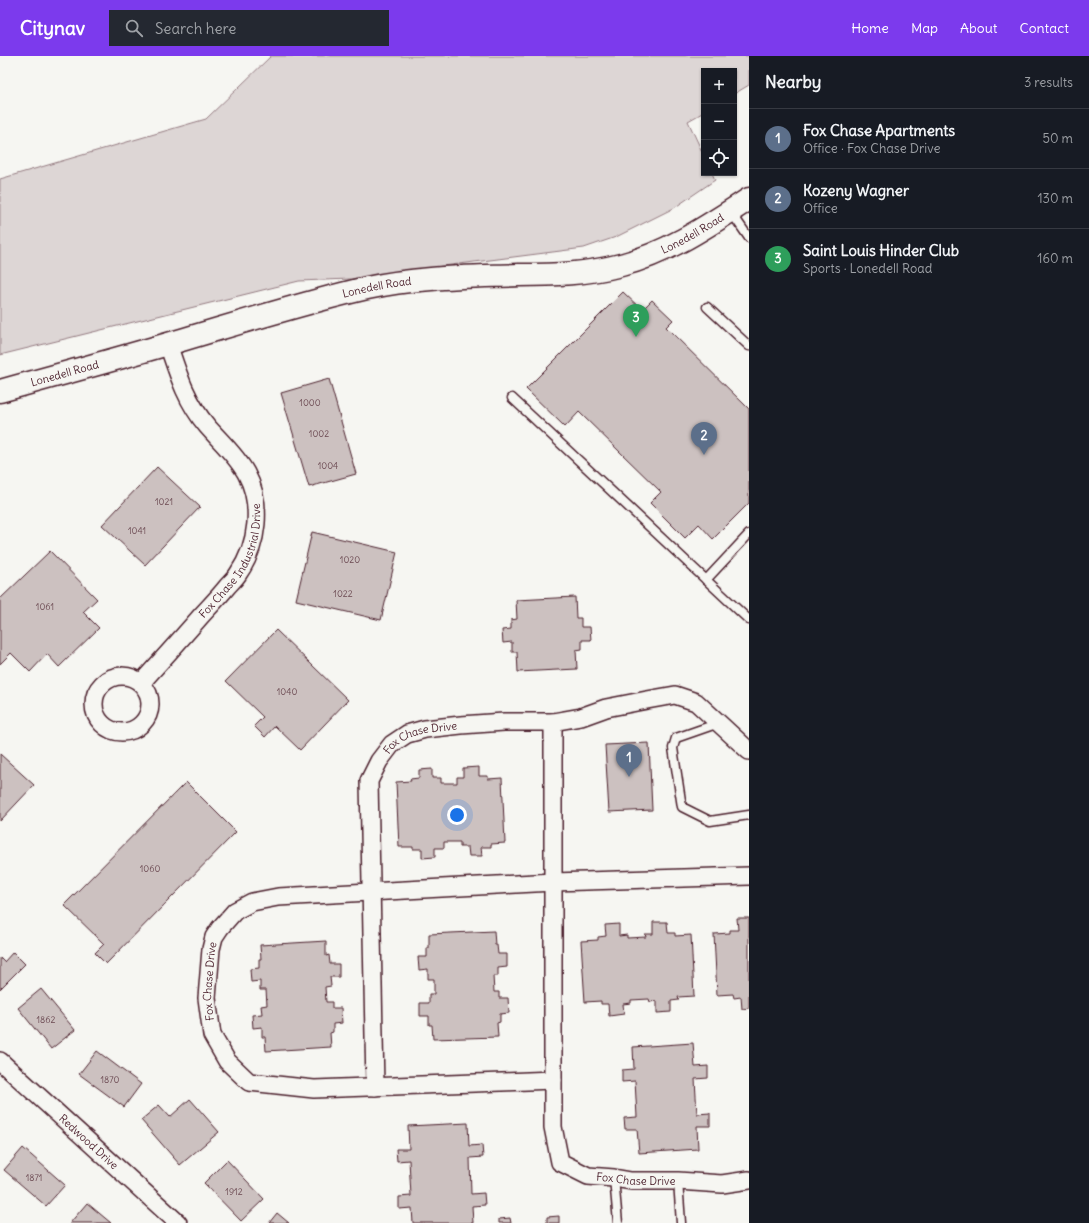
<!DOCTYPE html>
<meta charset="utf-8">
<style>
:root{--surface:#171b24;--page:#242831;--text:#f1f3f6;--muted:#9ea1a6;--line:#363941;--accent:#7c3aed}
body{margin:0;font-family:Delius,sans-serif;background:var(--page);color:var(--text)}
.controls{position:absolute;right:12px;top:12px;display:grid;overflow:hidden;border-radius:0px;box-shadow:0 1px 3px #0004}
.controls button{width:36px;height:36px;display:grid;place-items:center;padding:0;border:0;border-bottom:1px solid var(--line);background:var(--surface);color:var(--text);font:20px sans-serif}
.you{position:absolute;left:457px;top:759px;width:14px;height:14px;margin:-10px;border:3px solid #fff;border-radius:50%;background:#1a73e8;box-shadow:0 0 0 6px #1a73e833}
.badge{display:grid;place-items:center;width:26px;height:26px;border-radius:50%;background:var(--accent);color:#fff;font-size:13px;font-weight:700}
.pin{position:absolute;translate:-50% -33px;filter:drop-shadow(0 1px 2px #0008)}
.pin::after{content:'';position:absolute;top:21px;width:14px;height:12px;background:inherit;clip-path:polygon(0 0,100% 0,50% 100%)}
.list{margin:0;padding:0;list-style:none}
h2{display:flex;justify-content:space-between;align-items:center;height:52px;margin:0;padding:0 16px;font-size:17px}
h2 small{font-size:13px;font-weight:400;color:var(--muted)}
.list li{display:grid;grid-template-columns:26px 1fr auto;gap:12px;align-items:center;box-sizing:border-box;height:60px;padding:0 16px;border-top:1px solid var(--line)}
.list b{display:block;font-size:15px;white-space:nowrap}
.list p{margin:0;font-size:13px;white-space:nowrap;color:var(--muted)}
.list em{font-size:13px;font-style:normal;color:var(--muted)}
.icon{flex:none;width:22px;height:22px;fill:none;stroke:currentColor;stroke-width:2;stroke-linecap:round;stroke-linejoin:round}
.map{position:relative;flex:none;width:749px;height:1167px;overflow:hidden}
header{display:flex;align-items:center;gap:24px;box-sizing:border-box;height:56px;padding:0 20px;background:var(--accent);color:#fff}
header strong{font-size:19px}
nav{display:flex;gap:22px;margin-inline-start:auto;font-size:14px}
.search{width:280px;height:36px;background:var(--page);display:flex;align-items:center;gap:10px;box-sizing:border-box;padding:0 14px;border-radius:0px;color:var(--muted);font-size:15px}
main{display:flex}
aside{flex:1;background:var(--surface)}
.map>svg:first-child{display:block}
.green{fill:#ddd6d5;stroke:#947a80}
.building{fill:#ccc1c0;stroke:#4a1f2b}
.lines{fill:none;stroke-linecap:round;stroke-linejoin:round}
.lane-casing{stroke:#4a1f2b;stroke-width:11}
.street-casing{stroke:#4a1f2b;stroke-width:20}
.secondary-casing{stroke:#4a1f2b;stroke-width:25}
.lane{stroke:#f6f6f2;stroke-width:8}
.street{stroke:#f6f6f2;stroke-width:17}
.secondary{stroke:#f6f6f2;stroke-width:22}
.labels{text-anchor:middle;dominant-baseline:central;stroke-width:3;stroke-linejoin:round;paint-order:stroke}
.number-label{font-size:9px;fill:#6a4850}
.street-label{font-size:11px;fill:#4a1f2b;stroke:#f6f6f2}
</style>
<header>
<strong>Citynav</strong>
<div class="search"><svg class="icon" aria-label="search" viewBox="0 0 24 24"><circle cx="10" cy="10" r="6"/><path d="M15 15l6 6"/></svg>Search here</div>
<nav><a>Home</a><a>Map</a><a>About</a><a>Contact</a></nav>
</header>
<main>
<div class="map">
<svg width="749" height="1167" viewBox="0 0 749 1167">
<rect width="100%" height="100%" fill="#f6f6f2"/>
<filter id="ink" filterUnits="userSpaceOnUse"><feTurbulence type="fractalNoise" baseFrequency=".025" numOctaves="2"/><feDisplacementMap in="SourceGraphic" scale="8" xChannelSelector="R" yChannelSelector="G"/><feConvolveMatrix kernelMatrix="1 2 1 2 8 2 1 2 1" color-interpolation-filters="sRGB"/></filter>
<g filter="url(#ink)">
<path class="green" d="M 271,0 L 749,0 L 749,29 L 734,38 L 734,15 L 704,15 L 704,56 L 688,65 L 704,100 L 704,117 L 712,117 L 715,124 L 674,152 L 616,181 L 584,192 L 443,210 L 350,223 L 299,225 L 0,299 L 0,123 L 206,63 Z"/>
<g class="building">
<path d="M 623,236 L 642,254 L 652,244 L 673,264 L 666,271 L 749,353 L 749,447 L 713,483 L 699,468 L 685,482 L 650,447 L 661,436 L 579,356 L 565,371 L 526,333 Z"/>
<path d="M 329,323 L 356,418 L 309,431 L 281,337 Z"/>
<path d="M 157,411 L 200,451 L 145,509 L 102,469 Z"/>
<path d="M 312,476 L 397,496 L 381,564 L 296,544 Z"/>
<path d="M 50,495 L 97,543 L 83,556 L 99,572 L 59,611 L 47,598 L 30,616 L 11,597 L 0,608 L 0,543 Z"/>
<path d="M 575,541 L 576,562 L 581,562 L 581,571 L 590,571 L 591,584 L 582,584 L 582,593 L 576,594 L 577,613 L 518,616 L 517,596 L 512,596 L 512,586 L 503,587 L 502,574 L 511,573 L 511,564 L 517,563 L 516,544 Z"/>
<path d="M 276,574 L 348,644 L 300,694 L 275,670 L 265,681 L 254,670 L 263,661 L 226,625 Z"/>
<path d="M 649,687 L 652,754 L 609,756 L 605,689 Z"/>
<path d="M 0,698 L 34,729 L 0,765 Z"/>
<path d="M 479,711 L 479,720 L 488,720 L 488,723 L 502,722 L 505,787 L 491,788 L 491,791 L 481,791 L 482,800 L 469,800 L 468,791 L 460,791 L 460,786 L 444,786 L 444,792 L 435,792 L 435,801 L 422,802 L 422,793 L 413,793 L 413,791 L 399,791 L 396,726 L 411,725 L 410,723 L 419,722 L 419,714 L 432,713 L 432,722 L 441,722 L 441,727 L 457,727 L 457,721 L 463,721 L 463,712 Z"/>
<path d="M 186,726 L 236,776 L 106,908 L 95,897 L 104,888 L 64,849 Z"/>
<path d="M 737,862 L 749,862 L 749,952 L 742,953 L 741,941 L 734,942 L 733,938 L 717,939 L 714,878 L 730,877 L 730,874 L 738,874 Z"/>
<path d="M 653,866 L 667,866 L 668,877 L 675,877 L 675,880 L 691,879 L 694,940 L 678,941 L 679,944 L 671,945 L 671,956 L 657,957 L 657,945 L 650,946 L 649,943 L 631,944 L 631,947 L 623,948 L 624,958 L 609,960 L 608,948 L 601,948 L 601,945 L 585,946 L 581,885 L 598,884 L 598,881 L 606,880 L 605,869 L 619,868 L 619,880 L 627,879 L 627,882 L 646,881 L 645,878 L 653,878 Z"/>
<path d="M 494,875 L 495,889 L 497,889 L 498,898 L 507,898 L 507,911 L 498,912 L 498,920 L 493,920 L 494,936 L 499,936 L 499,942 L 508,942 L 509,957 L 500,958 L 500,966 L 497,967 L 498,981 L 433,983 L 432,969 L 429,969 L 429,960 L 420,960 L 420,947 L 429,947 L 429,938 L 434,938 L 434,923 L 428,923 L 428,913 L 419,914 L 418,901 L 427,901 L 427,892 L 429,892 L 429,878 Z"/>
<path d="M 326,885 L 326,900 L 329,899 L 330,908 L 339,908 L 339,921 L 330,921 L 331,930 L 325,931 L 326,946 L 332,946 L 332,952 L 341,952 L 342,967 L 333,968 L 333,976 L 330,977 L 331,991 L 266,995 L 265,981 L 262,981 L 262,971 L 253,972 L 252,959 L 262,958 L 261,950 L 267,949 L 266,934 L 260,934 L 260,925 L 251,926 L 250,913 L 259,912 L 259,903 L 261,903 L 260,889 Z"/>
<path d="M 13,896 L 25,908 L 0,933 L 0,902 L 4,906 Z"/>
<path d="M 41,933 L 75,974 L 51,993 L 18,952 Z"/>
<path d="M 693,987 L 695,1011 L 708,1010 L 708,1022 L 695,1023 L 697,1058 L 710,1057 L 710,1070 L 697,1070 L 698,1093 L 639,1097 L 637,1073 L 625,1073 L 624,1062 L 637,1061 L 635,1025 L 622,1026 L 622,1014 L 634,1013 L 633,991 Z"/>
<path d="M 97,995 L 141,1028 L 124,1051 L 79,1018 Z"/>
<path d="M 190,1043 L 219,1076 L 180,1109 L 141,1064 L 159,1049 L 170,1061 Z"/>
<path d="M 468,1067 L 469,1090 L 482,1089 L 483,1101 L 470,1102 L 471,1138 L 484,1137 L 485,1149 L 472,1150 L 473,1167 L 413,1167 L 412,1152 L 399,1153 L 399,1141 L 411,1140 L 409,1104 L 397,1105 L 396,1093 L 409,1093 L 408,1070 Z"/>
<path d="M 23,1092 L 65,1129 L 46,1150 L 4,1114 Z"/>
<path d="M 227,1104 L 264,1143 L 241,1165 L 204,1127 Z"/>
<path d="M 87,1147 L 111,1167 L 70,1167 Z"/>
<path d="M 277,1157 L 289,1167 L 269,1167 Z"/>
<path d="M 559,1160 L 559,1167 L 547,1167 L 547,1161 Z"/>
<path d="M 510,1162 L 511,1167 L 499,1167 L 499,1163 Z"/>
</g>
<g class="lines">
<defs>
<g id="lane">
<path d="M 731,156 L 749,182"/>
<path d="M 707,251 L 749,290"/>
<path d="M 512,342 L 749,564"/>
<path d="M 706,524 L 749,478"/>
<path d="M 719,667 L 676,682 L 673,692 L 682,751 L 710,765 L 749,759"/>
<path d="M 614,1122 L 618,1167"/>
<path d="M 678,1125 L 681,1167"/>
</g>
<g id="street">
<circle cx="122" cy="648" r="28"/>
<path id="s1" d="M 141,627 C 161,605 181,583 200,561 C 209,551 218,542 226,532 C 230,527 235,523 238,518 C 258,489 263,448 246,417 C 236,399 220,385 207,370 C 186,345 178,318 168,288"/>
<path id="s2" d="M 553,666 L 553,1071 L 560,1106 L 588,1120 L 614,1122 L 631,1125 L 678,1125 L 722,1128 L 749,1124"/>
<path id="s3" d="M 0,1005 L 178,1167"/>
<path id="s4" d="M 553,1024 L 314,1033 L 249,1026 L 227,1005 L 212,979 L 207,942 L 211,893 L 214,881 L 220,872 L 235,855 L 252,846 L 278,841 L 553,826 L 749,820"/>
<path id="s5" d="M 375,1031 L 369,725 L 379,705 L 392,688 L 407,678 L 425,673 L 461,669 L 504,666 L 553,666 L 581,661 L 606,652 L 647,644 L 675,639 L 696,646 L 749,695"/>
</g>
<g id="secondary">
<path id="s6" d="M 0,335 C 62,318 124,301 185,283 C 246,265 306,246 367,232 C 417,221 468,221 519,219 C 553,219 587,218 621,209 C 668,197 709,169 749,143"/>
</g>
</defs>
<use href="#lane" class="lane-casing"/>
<use href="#street" class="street-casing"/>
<use href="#secondary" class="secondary-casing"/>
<use href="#lane" class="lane"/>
<use href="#street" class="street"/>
<use href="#secondary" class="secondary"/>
</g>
</g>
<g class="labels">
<g class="number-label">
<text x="310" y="346">1000</text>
<text x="319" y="377">1002</text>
<text x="328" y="409">1004</text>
<text x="164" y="445">1021</text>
<text x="137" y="474">1041</text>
<text x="350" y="503">1020</text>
<text x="343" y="537">1022</text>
<text x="45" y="550">1061</text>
<text x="287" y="635">1040</text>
<text x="150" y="812">1060</text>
<text x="46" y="963">1862</text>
<text x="110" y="1023">1870</text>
<text x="34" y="1121">1871</text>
<text x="234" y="1135">1912</text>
</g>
<g class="street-label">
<text stroke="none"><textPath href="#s6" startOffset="715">Lonedell Road</textPath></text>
<text stroke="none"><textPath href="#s6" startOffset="391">Lonedell Road</textPath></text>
<text stroke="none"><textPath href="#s6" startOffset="67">Lonedell Road</textPath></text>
<text stroke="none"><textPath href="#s1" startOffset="155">Fox Chase Industrial Drive</textPath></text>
<text stroke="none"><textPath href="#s5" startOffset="379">Fox Chase Drive</textPath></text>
<text stroke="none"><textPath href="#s4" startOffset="419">Fox Chase Drive</textPath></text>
<text stroke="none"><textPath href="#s3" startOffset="120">Redwood Drive</textPath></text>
<text stroke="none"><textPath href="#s2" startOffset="520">Fox Chase Drive</textPath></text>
</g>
</g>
</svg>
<div class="controls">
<button>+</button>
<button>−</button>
<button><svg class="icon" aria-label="locate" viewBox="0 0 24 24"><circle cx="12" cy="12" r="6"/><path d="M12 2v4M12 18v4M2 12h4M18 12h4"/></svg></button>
</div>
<div class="you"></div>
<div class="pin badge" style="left:629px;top:721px;background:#5c6f8a">1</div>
<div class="pin badge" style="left:704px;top:399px;background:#5c6f8a">2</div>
<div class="pin badge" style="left:636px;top:281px;background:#2e9e5b">3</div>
</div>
<aside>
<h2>Nearby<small>3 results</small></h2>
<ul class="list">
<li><span class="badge" style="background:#5c6f8a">1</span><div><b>Fox Chase Apartments</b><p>Office · Fox Chase Drive</p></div><em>50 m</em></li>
<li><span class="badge" style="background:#5c6f8a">2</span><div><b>Kozeny Wagner</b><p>Office</p></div><em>130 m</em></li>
<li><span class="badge" style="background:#2e9e5b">3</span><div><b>Saint Louis Hinder Club</b><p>Sports · Lonedell Road</p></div><em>160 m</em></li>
</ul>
</aside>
</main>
